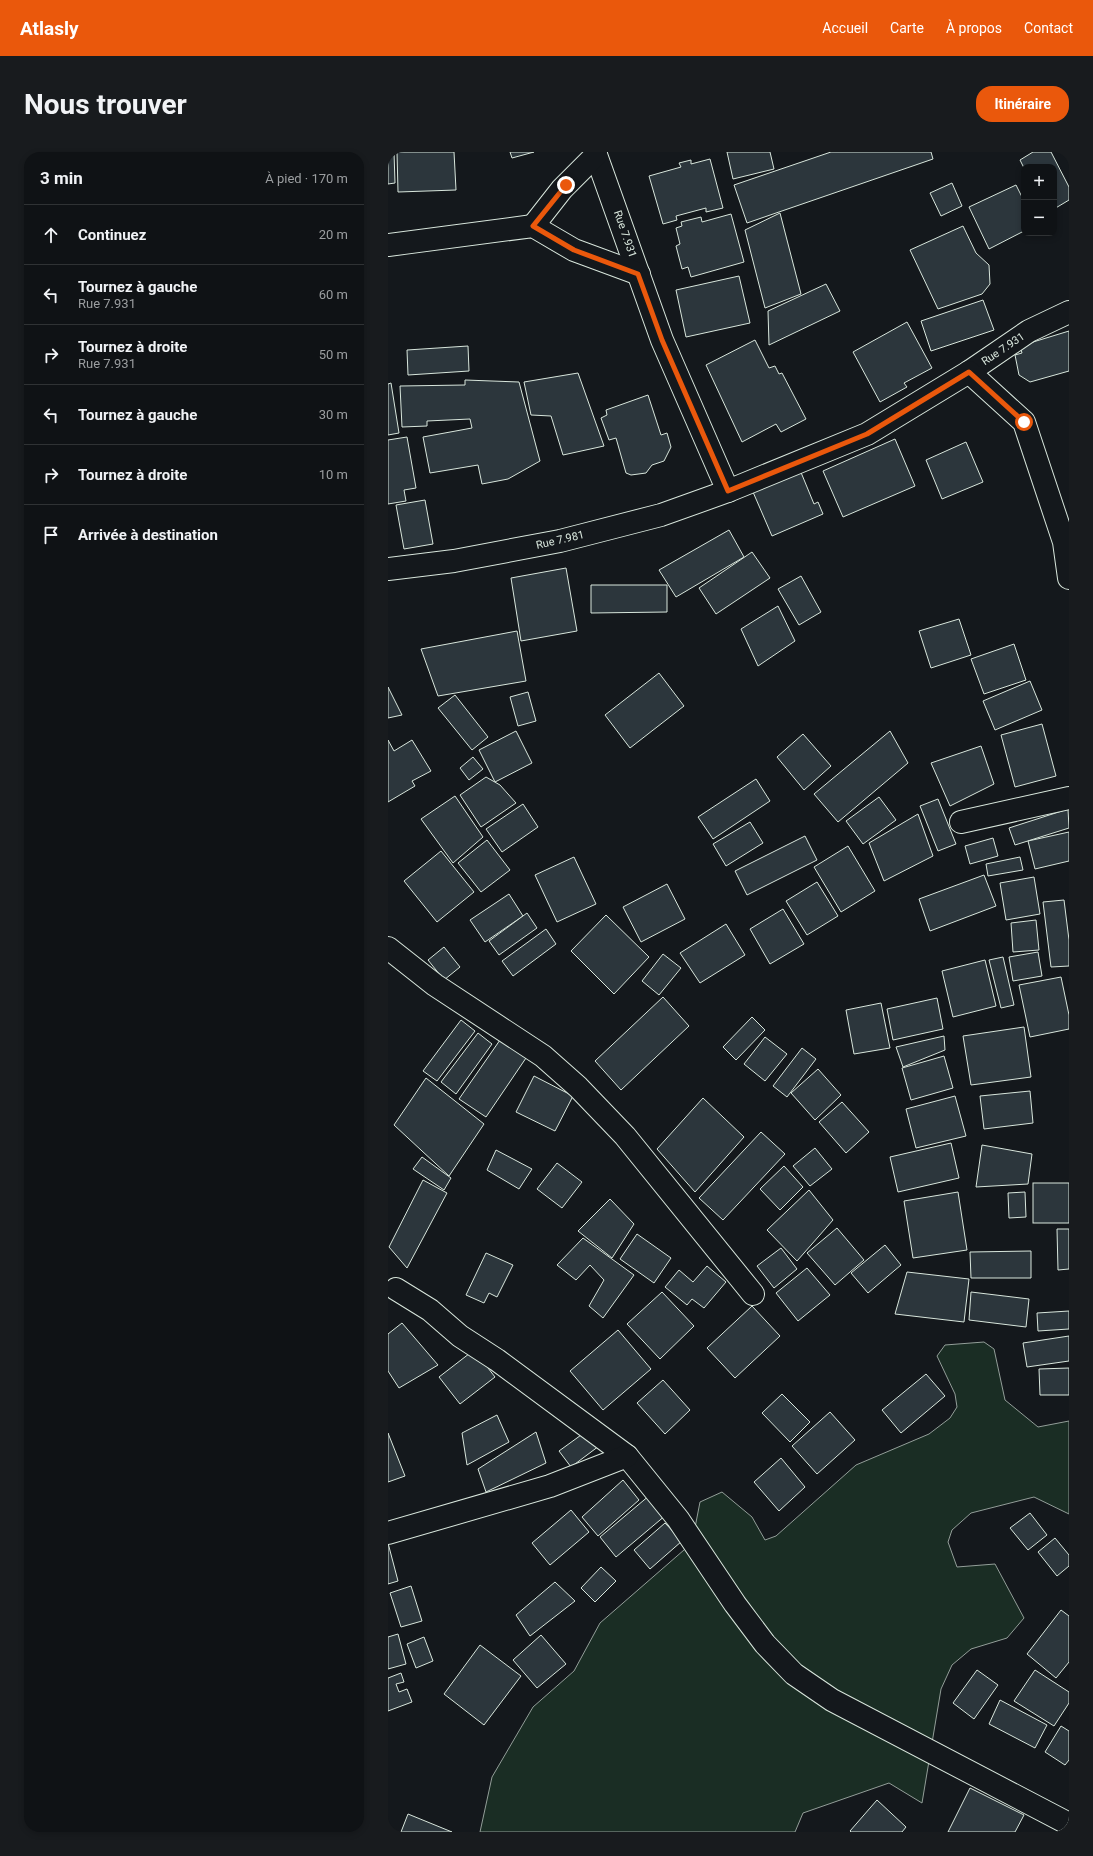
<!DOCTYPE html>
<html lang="fr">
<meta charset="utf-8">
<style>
:root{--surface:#0f1215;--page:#181b1e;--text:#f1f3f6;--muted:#9b9ea0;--line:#2f3234;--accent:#ea580c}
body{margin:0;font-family:Roboto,sans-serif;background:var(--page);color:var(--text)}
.controls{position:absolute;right:12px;top:12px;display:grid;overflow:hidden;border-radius:8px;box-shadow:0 2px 6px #0003}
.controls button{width:36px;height:36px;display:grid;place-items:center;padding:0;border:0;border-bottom:1px solid var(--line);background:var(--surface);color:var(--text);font:20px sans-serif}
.stop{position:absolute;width:12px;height:12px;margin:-9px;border:3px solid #ea580c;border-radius:50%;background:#fff}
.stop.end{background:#ea580c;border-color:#fff;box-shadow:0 1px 4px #0008}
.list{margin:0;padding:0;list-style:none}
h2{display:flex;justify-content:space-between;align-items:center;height:52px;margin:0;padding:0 16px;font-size:17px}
h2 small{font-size:13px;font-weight:400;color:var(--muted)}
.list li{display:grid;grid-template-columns:26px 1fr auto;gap:12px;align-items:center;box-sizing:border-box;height:60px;padding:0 16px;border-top:1px solid var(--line)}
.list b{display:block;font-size:15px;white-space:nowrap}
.list p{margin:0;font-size:13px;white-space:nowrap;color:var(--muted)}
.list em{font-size:13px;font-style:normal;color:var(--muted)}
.icon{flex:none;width:22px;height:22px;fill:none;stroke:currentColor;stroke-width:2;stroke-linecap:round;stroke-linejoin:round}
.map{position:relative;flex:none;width:681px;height:1680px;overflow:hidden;border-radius:16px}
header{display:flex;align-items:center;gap:24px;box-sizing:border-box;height:56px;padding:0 20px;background:var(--accent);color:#fff}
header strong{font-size:19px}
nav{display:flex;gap:22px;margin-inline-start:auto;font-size:14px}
.intro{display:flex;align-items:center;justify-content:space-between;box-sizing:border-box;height:96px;padding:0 24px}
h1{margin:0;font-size:28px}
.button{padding:10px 18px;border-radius:16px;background:var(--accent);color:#fff;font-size:14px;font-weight:700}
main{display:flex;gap:24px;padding:0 24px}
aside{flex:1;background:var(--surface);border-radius:16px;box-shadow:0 2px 6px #0003}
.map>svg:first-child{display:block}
.green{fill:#1a2d24;stroke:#939e99}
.building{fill:#2c363c;stroke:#d8e6dc}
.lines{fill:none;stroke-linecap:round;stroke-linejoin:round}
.minor-casing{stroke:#d8e6dc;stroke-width:24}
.minor{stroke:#14181c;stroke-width:22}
.route{stroke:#ea580c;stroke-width:5}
.labels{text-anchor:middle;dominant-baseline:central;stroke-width:3;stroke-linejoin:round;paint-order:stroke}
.street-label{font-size:11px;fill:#d8e6dc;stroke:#14181c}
</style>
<header>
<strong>Atlasly</strong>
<nav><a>Accueil</a><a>Carte</a><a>À propos</a><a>Contact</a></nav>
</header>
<div class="intro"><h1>Nous trouver</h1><a class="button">Itinéraire</a></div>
<main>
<aside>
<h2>3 min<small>À pied · 170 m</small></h2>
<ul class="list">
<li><svg class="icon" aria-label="ahead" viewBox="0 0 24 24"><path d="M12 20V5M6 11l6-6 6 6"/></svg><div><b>Continuez</b></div><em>20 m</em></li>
<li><svg class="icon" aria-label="left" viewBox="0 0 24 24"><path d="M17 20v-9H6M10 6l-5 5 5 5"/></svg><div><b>Tournez à gauche</b><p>Rue 7.931</p></div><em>60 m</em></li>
<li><svg class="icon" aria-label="right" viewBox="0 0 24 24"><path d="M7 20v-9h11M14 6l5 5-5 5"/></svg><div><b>Tournez à droite</b><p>Rue 7.931</p></div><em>50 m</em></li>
<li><svg class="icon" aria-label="left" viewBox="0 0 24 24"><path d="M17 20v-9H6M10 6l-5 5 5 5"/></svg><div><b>Tournez à gauche</b></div><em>30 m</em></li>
<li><svg class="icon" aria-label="right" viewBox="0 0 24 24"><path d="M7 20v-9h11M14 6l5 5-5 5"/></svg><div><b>Tournez à droite</b></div><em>10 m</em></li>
<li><svg class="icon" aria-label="arrive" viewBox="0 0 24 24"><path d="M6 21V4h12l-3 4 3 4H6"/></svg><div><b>Arrivée à destination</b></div></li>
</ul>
</aside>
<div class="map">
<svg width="681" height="1680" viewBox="0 0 681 1680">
<rect width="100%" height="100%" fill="#14181c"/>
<path class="green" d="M 596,1190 L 606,1197 L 617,1248 L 650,1275 L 681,1269 L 681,1362 L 646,1345 L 583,1361 L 564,1378 L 560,1390 L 569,1415 L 607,1412 L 636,1466 L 619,1486 L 583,1497 L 564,1513 L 553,1537 L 534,1651 L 501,1631 L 415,1661 L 407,1680 L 92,1680 L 104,1625 L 145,1555 L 186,1519 L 212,1471 L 304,1391 L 312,1350 L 334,1340 L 364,1365 L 377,1388 L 388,1384 L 468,1313 L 541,1282 L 562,1266 L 569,1255 L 567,1242 L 549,1204 L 557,1193 Z"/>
<g class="building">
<path d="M 0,0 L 6,0 L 7,31 L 0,32 Z"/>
<path d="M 9,0 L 66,0 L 68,38 L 10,40 Z"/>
<path d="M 122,0 L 146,0 L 124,6 Z"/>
<path d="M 339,0 L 382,0 L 386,17 L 345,27 Z"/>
<path d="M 443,0 L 543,0 L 545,7 L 359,71 L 346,33 Z"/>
<path d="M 645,0 L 663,0 L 681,35 L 681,48 L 666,57 L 666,15 L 636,16 L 632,8 Z"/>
<path d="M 322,7 L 335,56 L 318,60 L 318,56 L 288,64 L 289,68 L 275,72 L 261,24 L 293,15 L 291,11 L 303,8 L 303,12 Z"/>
<path d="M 564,31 L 574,54 L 553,64 L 542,41 Z"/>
<path d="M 628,33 L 636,49 L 636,79 L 601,97 L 581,55 Z"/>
<path d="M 392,61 L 413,142 L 377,156 L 357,78 Z"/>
<path d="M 343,62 L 356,110 L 303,125 L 300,115 L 294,117 L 288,94 L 292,92 L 288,76 L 294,74 L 293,70 L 313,65 L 314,70 Z"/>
<path d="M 575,74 L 588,101 L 601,113 L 602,132 L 594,142 L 550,157 L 522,98 Z"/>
<path d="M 351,124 L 362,171 L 298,185 L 288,138 Z"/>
<path d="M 438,132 L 452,159 L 381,193 L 380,159 Z"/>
<path d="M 595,148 L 606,178 L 543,199 L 533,169 Z"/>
<path d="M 519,170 L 544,216 L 516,231 L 519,235 L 492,250 L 465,200 Z"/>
<path d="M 681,179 L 681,219 L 642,230 L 631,223 L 627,203 L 634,201 L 632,194 Z"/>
<path d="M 367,188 L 381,216 L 387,214 L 391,222 L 394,221 L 418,267 L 393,280 L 388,272 L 354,290 L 318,213 Z"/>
<path d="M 80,194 L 81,219 L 20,223 L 19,198 Z"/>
<path d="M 190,221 L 216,294 L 175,303 L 163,264 L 143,263 L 136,230 Z"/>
<path d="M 77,228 L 131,230 L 152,309 L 120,327 L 94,332 L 90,313 L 42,321 L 35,285 L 84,276 L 82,267 L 39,269 L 39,274 L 14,275 L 12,234 L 77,233 Z"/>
<path d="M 3,231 L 11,281 L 0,283 L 0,232 Z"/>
<path d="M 260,243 L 273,283 L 279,281 L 283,295 L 276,309 L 264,313 L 258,321 L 243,323 L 238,321 L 228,286 L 221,288 L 213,266 L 219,263 L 218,258 Z"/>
<path d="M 19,285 L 28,336 L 16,338 L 18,349 L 0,352 L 0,288 Z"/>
<path d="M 507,287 L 527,334 L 455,365 L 435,319 Z"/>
<path d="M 578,290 L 595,330 L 554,347 L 538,308 Z"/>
<path d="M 412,318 L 426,352 L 430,350 L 435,362 L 384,384 L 365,340 Z"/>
<path d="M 37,348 L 45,392 L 16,397 L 8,353 Z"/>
<path d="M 341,378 L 356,405 L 288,445 L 271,418 Z"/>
<path d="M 364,400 L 382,426 L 328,462 L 311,436 Z"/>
<path d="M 178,416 L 189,479 L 133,489 L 123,426 Z"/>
<path d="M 413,424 L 433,460 L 411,473 L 390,437 Z"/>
<path d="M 203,433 L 279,433 L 279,460 L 203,461 Z"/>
<path d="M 390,454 L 407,489 L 370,514 L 353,477 Z"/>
<path d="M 571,467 L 583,503 L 543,516 L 531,479 Z"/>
<path d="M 129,479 L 138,529 L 50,544 L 33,497 Z"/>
<path d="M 626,492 L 638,528 L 596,542 L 583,507 Z"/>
<path d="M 271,521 L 296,554 L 242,596 L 217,563 Z"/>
<path d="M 642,529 L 654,558 L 607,578 L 595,549 Z"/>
<path d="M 0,535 L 14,563 L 0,566 Z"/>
<path d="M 140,540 L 148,569 L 130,574 L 122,545 Z"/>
<path d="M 67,543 L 100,585 L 84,598 L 50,556 Z"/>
<path d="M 654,572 L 668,624 L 627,635 L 613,583 Z"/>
<path d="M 128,579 L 144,611 L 107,630 L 91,598 Z"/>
<path d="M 502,579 L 520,611 L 450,670 L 426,642 Z"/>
<path d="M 415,582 L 443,614 L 416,638 L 389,605 Z"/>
<path d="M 0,588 L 6,599 L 24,588 L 43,619 L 24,629 L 27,634 L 0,650 Z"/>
<path d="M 593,594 L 606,632 L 562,654 L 543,611 Z"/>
<path d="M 85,605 L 95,617 L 81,628 L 72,616 Z"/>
<path d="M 98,625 L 112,633 L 128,651 L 93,675 L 72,643 Z"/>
<path d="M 368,627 L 382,649 L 325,687 L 310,665 Z"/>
<path d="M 67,644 L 95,685 L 65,711 L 33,667 Z"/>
<path d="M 491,645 L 508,668 L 475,692 L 458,669 Z"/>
<path d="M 550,647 L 568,692 L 550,699 L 532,654 Z"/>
<path d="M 135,652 L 150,675 L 114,700 L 98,677 Z"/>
<path d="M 680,657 L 681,676 L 627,693 L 621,676 Z"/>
<path d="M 530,662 L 545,704 L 496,729 L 481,691 Z"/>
<path d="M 362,670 L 375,691 L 338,714 L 325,692 Z"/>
<path d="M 681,680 L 681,709 L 647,717 L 640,689 Z"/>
<path d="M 417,684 L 429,708 L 359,743 L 347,719 Z"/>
<path d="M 605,686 L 610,704 L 582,712 L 577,694 Z"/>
<path d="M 99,688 L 122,718 L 93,740 L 70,711 Z"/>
<path d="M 460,694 L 487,739 L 453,760 L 426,715 Z"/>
<path d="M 53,699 L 86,740 L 49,770 L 16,729 Z"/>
<path d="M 186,705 L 208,752 L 169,770 L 147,723 Z"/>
<path d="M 632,705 L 635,718 L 600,724 L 598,712 Z"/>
<path d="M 596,723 L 608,754 L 542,779 L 531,747 Z"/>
<path d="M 646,725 L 652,762 L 618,768 L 612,731 Z"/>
<path d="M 429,730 L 450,764 L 419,783 L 398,749 Z"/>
<path d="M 279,732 L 297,767 L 253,790 L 235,755 Z"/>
<path d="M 121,742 L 135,764 L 97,790 L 82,768 Z"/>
<path d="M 676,748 L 681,788 L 681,814 L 663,815 L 655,750 Z"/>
<path d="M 395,757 L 416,792 L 382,812 L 362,777 Z"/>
<path d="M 139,761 L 149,776 L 111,803 L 101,789 Z"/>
<path d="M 218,763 L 261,805 L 226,842 L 183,799 Z"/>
<path d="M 648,768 L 651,798 L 625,800 L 623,771 Z"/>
<path d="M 338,772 L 357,803 L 312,831 L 292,801 Z"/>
<path d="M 158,777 L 168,792 L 125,824 L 114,809 Z"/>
<path d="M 56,795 L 72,815 L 56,828 L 40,808 Z"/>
<path d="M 650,800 L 654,824 L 625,829 L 621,805 Z"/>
<path d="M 275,802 L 293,816 L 271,843 L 254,829 Z"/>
<path d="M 615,805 L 626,853 L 613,856 L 601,808 Z"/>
<path d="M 597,808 L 608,854 L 565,865 L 554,819 Z"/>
<path d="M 673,825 L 681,863 L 681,877 L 642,885 L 631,833 Z"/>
<path d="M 275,845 L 301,874 L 233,938 L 207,909 Z"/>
<path d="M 549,846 L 555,877 L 505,888 L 499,857 Z"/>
<path d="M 493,851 L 502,896 L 466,902 L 458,858 Z"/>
<path d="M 364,865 L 377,878 L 348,908 L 335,895 Z"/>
<path d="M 73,868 L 87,879 L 49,929 L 35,919 Z"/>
<path d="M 636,875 L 643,925 L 583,933 L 575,884 Z"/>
<path d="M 90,881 L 104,892 L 68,942 L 53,930 Z"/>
<path d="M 556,884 L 557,898 L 515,915 L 508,895 Z"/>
<path d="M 377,885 L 399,902 L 377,929 L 356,912 Z"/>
<path d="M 112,888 L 138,906 L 98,965 L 71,947 Z"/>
<path d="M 414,896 L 428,907 L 399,945 L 385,934 Z"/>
<path d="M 556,904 L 565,936 L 523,948 L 514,916 Z"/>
<path d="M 430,917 L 453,943 L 427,968 L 403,941 Z"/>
<path d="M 146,924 L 185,944 L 167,979 L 128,960 Z"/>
<path d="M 38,926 L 96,972 L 61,1024 L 6,973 Z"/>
<path d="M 642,939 L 645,971 L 596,977 L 592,944 Z"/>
<path d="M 567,944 L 578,984 L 528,996 L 518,957 Z"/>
<path d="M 315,946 L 356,985 L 307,1040 L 269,997 Z"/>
<path d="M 454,950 L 481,980 L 458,1001 L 431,970 Z"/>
<path d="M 373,980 L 397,1002 L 335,1068 L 311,1046 Z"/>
<path d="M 563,991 L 571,1026 L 510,1040 L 502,1005 Z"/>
<path d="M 594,993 L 644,1002 L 640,1032 L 588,1035 Z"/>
<path d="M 427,996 L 444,1017 L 422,1034 L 405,1014 Z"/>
<path d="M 108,998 L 144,1017 L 131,1037 L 99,1018 Z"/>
<path d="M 34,1005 L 63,1026 L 56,1038 L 25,1017 Z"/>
<path d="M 169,1011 L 194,1030 L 174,1056 L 149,1037 Z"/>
<path d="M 396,1014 L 415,1035 L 392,1058 L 372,1037 Z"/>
<path d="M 35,1028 L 59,1041 L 19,1116 L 1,1095 Z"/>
<rect x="645" y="1031" width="36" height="40"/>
<path d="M 421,1038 L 445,1068 L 409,1109 L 379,1078 Z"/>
<path d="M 570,1040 L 579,1098 L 525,1106 L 516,1049 Z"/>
<path d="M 637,1040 L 638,1065 L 621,1066 L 620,1041 Z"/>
<path d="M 222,1047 L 246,1072 L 224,1106 L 190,1079 Z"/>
<path d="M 449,1076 L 476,1108 L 447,1133 L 419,1101 Z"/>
<path d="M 669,1077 L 681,1077 L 681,1117 L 670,1118 Z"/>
<path d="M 249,1082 L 283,1106 L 266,1131 L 232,1107 Z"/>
<path d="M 195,1086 L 246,1123 L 215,1166 L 201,1154 L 216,1128 L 202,1113 L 188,1128 L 169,1113 Z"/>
<path d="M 497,1093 L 513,1113 L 480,1141 L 463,1121 Z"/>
<path d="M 393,1096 L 409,1117 L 386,1136 L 369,1114 Z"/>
<path d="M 643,1099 L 643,1126 L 583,1126 L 582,1100 Z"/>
<path d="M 98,1101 L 125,1113 L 109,1145 L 101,1141 L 96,1151 L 78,1143 Z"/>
<path d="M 319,1114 L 338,1130 L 316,1156 L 304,1147 L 299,1153 L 277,1135 L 291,1118 L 305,1130 Z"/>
<path d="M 419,1116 L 442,1143 L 410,1169 L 388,1141 Z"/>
<path d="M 519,1120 L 581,1127 L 576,1170 L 507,1162 Z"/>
<path d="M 274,1140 L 306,1174 L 272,1207 L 239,1172 Z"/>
<path d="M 583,1140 L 641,1147 L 638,1175 L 581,1168 Z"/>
<path d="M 364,1154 L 392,1184 L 347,1226 L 319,1196 Z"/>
<path d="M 681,1159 L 681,1177 L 650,1179 L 649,1161 Z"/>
<path d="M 14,1171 L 50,1213 L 11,1236 L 0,1219 L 0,1182 Z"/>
<path d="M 230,1178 L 263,1217 L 215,1258 L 182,1219 Z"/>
<path d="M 681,1184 L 681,1209 L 639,1215 L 635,1191 Z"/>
<path d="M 86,1198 L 107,1225 L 72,1252 L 51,1225 Z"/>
<path d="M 681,1216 L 681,1243 L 652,1243 L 651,1217 Z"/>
<path d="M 538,1222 L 557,1244 L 513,1281 L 494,1258 Z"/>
<path d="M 275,1228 L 302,1258 L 277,1282 L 249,1251 Z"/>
<path d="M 394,1242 L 422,1270 L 402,1290 L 374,1261 Z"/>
<path d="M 442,1260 L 467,1288 L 429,1322 L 404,1294 Z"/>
<path d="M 109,1263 L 121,1290 L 79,1313 L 74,1281 Z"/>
<path d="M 200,1278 L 211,1294 L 183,1315 L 171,1299 Z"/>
<path d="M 148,1280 L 158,1311 L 98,1340 L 90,1317 Z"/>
<path d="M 0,1281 L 17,1324 L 0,1330 Z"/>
<path d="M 393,1306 L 417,1335 L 391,1359 L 366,1330 Z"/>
<path d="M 235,1328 L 251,1348 L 210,1384 L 194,1365 Z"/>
<path d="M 262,1343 L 278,1363 L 228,1405 L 212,1385 Z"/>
<path d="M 183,1358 L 201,1380 L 162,1413 L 144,1391 Z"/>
<path d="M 642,1361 L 659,1383 L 640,1398 L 622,1376 Z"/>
<path d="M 277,1371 L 294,1389 L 262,1417 L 246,1398 Z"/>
<path d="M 667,1386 L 681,1403 L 681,1414 L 669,1424 L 650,1400 Z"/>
<path d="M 0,1391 L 10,1429 L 0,1432 Z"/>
<path d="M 213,1415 L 228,1429 L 207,1450 L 193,1436 Z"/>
<path d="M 167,1430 L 187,1449 L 142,1484 L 128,1463 Z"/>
<path d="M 23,1434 L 34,1469 L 13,1475 L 2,1441 Z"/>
<path d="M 673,1458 L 681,1464 L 681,1510 L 668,1526 L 639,1502 Z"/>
<path d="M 10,1482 L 18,1512 L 0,1517 L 0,1485 Z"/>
<path d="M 153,1483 L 178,1512 L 149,1536 L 125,1508 Z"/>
<path d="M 36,1485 L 45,1509 L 28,1516 L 19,1492 Z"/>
<path d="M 92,1493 L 133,1524 L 96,1573 L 56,1542 Z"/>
<path d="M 589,1518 L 610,1533 L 586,1567 L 565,1551 Z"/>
<path d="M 647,1518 L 681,1540 L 681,1551 L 666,1574 L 626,1549 Z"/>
<path d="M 13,1521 L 16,1530 L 8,1532 L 11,1540 L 19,1537 L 24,1550 L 0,1559 L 0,1526 Z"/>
<path d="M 612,1548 L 659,1573 L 647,1596 L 601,1572 Z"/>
<path d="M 673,1574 L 681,1579 L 681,1608 L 677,1613 L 657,1600 Z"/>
<path d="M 582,1636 L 636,1663 L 627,1680 L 560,1680 Z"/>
<path d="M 489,1648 L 518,1675 L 514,1680 L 463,1680 L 462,1679 Z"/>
<path d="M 20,1662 L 64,1680 L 13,1680 Z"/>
</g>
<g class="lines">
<defs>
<g id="minor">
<path d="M 207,0 L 274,188 L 340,339 L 479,282 L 581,220 L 641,179 L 681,160"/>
<path d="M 145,74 L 174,37 L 208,3"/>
<path d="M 0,93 L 145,74 L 186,98 L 251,122"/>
<path d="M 581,220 L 636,270 L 676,390 L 681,426"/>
<path d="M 0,417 L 66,409 L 172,389 L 273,363 L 340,339"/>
<path d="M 573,670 L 681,646"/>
<path d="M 0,796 L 47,833 L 155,904 L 190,935 L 237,984 L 365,1142"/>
<path d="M 8,1137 L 42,1158 L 72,1184 L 109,1208 L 239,1304 L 290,1367 L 347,1452 L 377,1492 L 406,1522 L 444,1548 L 681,1672"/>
<path d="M 0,1381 L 162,1334 L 239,1304"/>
</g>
</defs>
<use href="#minor" class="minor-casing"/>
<use href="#minor" class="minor"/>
</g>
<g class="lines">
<path class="route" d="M 178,33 L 145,74 L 186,98 L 250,122 L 274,188 L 340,339 L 479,282 L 581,220 L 636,270"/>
</g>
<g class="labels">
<g class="street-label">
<text transform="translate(237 82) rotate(71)">Rue 7.931</text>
<text transform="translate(615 197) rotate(-34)">Rue 7.931</text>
<text transform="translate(172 388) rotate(-13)">Rue 7.981</text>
</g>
</g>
</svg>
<div class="controls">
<button>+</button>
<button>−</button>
</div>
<div class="stop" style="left:636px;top:270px"></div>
<div class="stop end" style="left:178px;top:33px"></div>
</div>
</main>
